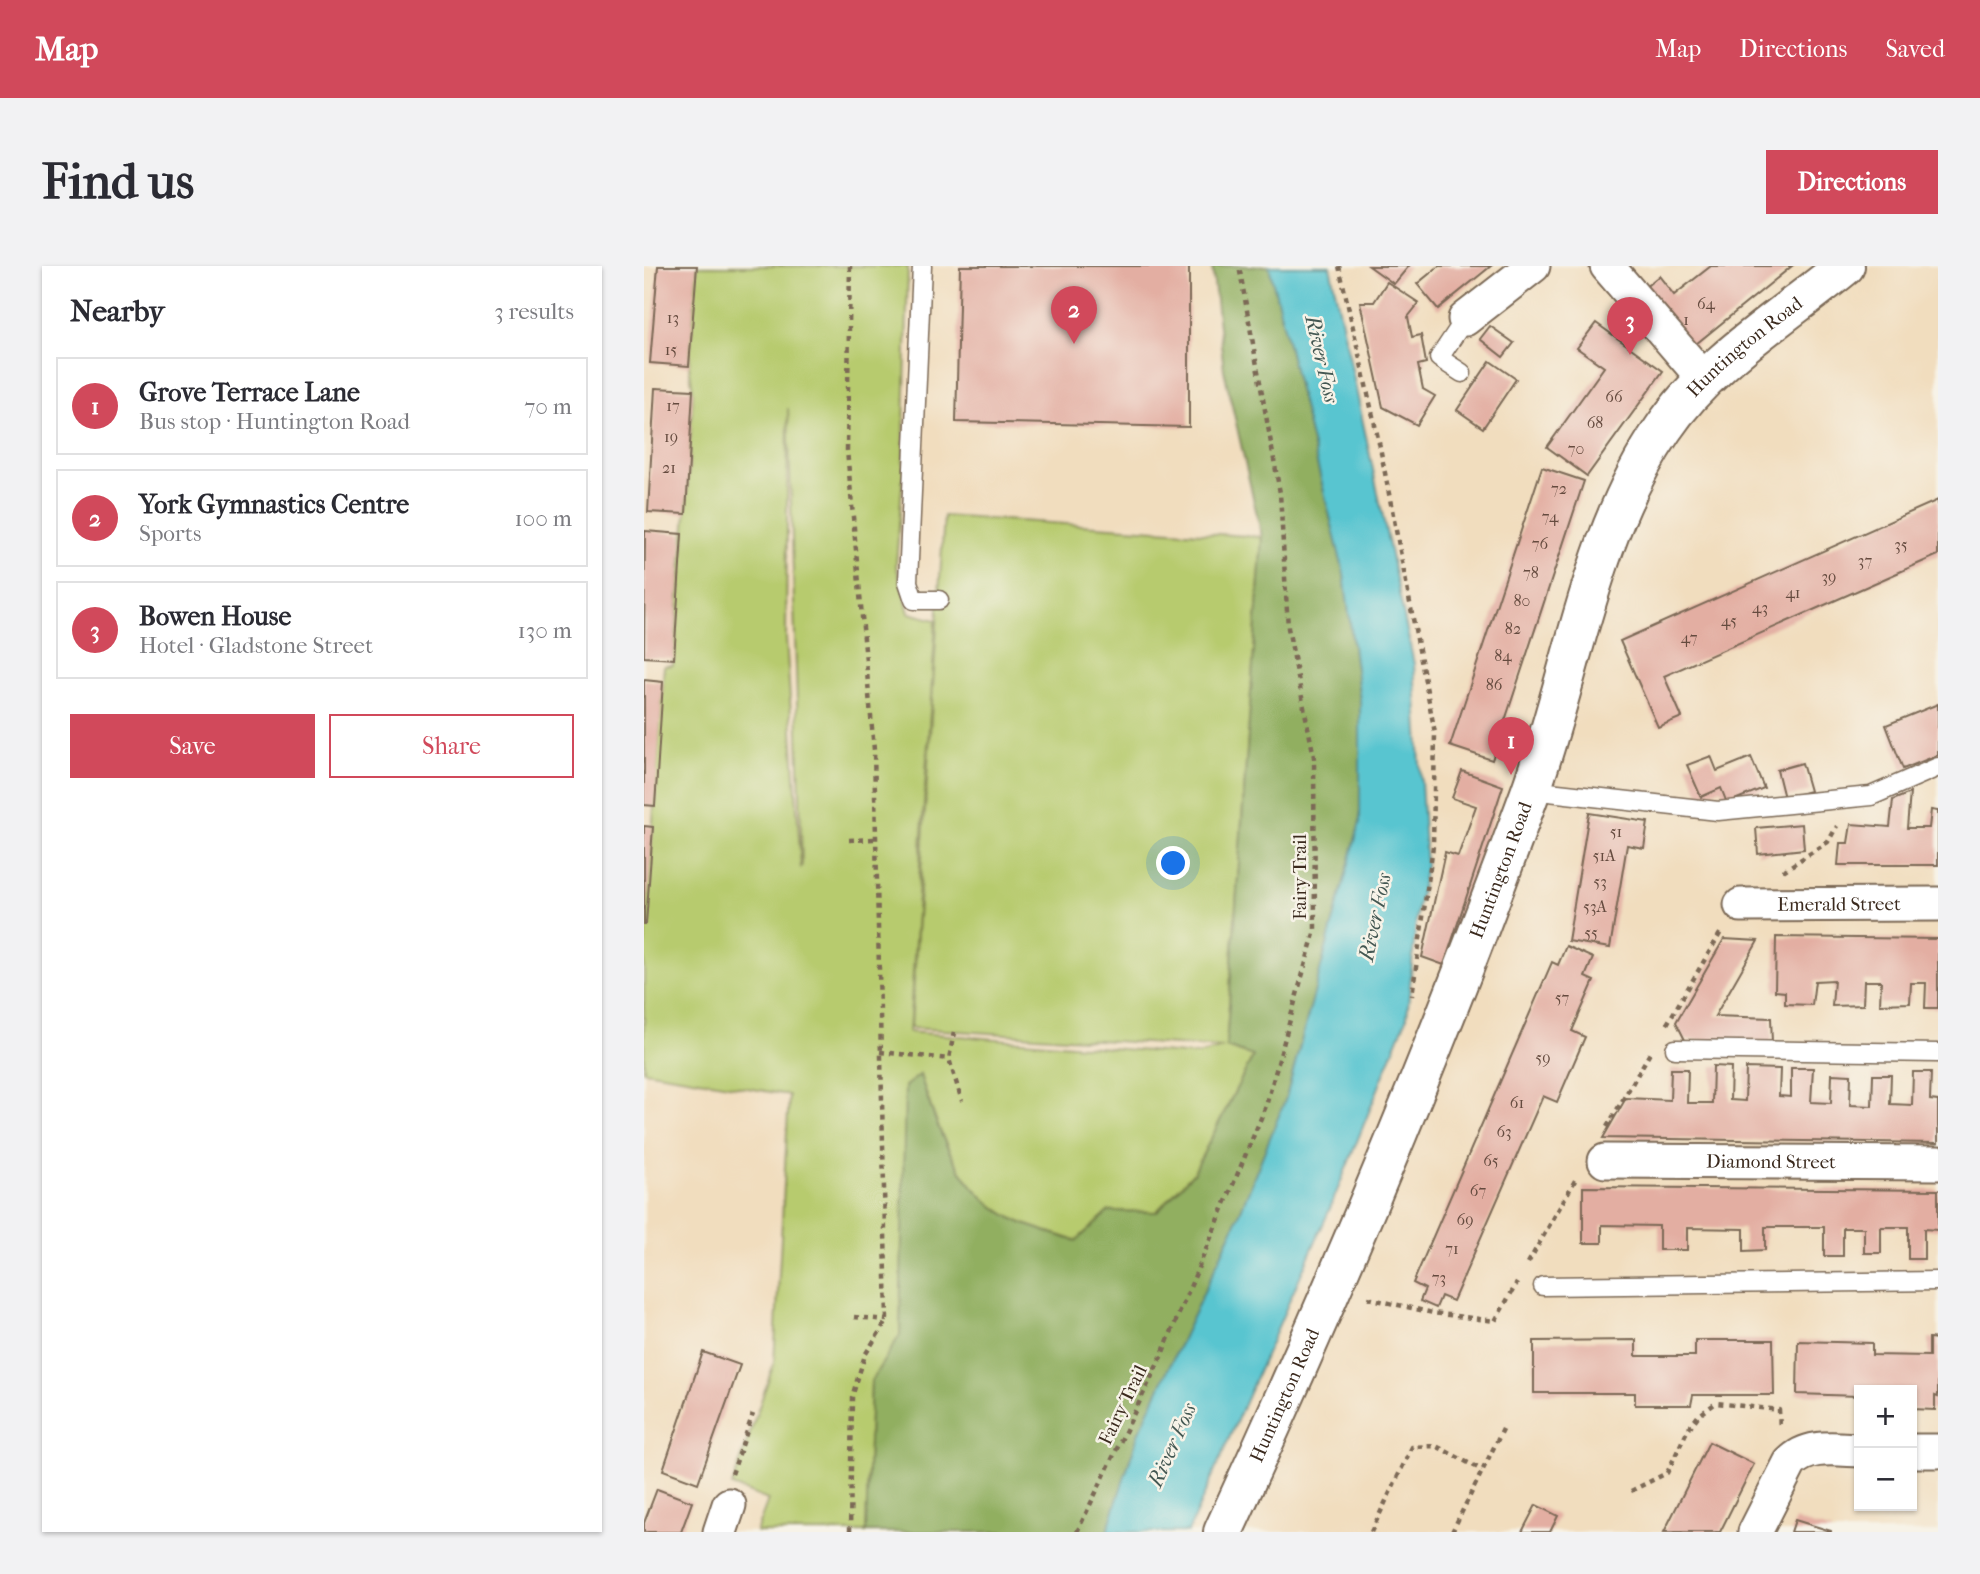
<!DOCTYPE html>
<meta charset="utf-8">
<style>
:root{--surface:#fff;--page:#f2f2f3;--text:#2b2b33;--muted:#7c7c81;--line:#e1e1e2;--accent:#d1495b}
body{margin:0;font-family:"IM FELL French Canon",serif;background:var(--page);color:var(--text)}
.controls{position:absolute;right:21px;bottom:21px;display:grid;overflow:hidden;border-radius:0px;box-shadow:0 2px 5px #0004}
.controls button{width:63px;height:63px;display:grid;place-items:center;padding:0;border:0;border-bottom:2px solid var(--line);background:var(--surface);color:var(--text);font:35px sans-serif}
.you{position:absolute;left:530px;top:598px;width:24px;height:24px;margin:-18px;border:5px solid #fff;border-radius:50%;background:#1a73e8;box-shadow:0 0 0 10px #1a73e833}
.badge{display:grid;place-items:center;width:46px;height:46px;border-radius:50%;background:var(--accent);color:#fff;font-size:23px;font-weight:700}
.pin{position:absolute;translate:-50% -58px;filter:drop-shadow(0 2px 4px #0008)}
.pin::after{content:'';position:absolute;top:37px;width:24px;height:21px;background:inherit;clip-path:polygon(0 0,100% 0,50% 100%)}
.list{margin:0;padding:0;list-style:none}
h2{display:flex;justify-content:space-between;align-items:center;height:91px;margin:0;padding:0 28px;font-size:30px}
h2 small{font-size:23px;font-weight:400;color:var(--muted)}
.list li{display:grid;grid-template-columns:46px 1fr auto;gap:21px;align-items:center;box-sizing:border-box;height:98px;margin:0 14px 14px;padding:0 14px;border:2px solid var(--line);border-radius:0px}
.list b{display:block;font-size:26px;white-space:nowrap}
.list p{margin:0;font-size:23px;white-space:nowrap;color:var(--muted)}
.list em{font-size:23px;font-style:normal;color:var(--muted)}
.actions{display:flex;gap:14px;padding:21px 28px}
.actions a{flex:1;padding:16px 0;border:2px solid var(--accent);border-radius:0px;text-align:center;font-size:24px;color:var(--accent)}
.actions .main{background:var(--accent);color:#fff}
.map{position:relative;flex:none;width:1294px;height:1266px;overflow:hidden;border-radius:0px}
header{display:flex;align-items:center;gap:42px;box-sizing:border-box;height:98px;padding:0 35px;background:var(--accent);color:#fff}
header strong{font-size:33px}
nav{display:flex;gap:38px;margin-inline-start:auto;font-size:24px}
.intro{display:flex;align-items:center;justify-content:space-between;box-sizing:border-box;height:168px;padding:0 42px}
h1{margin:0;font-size:49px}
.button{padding:18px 32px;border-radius:0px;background:var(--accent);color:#fff;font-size:24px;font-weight:700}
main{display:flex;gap:42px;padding:0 42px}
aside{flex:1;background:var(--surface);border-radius:0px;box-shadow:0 2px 5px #0004}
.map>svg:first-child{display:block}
.green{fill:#b7cb6e;stroke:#797a46;stroke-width:2;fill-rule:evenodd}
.forest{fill:#91af61;stroke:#666c40;stroke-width:2}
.water{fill:#58c5d0;stroke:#4a7877;stroke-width:2}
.building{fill:#e3aea2}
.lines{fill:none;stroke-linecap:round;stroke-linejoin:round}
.service-casing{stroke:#7b6956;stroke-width:21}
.minor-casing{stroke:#7b6956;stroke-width:37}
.tertiary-casing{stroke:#7b6956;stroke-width:42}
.path{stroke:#7b6956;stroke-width:4.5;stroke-dasharray:5 5;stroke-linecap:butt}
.service{stroke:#fff;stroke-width:18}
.minor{stroke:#fff;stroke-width:33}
.tertiary{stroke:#fff;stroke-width:38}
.labels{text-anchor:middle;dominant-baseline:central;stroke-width:5;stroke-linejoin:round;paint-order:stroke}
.number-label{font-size:16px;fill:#654b3f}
.street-label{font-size:19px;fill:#3b2a1e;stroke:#f7f3e8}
.water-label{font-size:21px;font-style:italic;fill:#445853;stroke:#f7f3e8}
</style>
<header>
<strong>Map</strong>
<nav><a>Map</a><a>Directions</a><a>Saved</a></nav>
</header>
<div class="intro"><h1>Find us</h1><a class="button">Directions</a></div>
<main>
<aside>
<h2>Nearby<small>3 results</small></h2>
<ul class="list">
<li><span class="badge">1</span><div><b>Grove Terrace Lane</b><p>Bus stop · Huntington Road</p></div><em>70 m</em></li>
<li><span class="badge">2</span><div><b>York Gymnastics Centre</b><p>Sports</p></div><em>100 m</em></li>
<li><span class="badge">3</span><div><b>Bowen House</b><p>Hotel · Gladstone Street</p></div><em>130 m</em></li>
</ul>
<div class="actions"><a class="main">Save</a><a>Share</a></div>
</aside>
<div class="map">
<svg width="1294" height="1266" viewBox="0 0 1294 1266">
<rect width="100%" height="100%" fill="#f7f3e8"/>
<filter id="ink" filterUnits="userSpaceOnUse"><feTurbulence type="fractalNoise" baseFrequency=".0143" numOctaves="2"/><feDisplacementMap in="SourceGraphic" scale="14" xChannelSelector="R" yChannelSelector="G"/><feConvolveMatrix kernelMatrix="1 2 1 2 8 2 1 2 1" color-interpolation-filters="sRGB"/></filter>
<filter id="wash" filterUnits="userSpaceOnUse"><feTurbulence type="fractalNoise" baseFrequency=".00686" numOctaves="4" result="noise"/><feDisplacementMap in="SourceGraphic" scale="28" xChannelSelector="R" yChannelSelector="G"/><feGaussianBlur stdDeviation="1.57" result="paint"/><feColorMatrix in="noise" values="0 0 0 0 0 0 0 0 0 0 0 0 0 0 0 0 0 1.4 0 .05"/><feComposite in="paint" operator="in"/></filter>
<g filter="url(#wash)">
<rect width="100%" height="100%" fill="#f1ddbe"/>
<path class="green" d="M 53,0 L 264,0 L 259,207 L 252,299 L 265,347 L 292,354 L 265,766 L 553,789 L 579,782 L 267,762 L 300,250 L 618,271 L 582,781 L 609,790 L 550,906 L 512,946 L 465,945 L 432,975 C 413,968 390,963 371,954 C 314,925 295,866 276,809 L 262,820 L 256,1070 L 227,1115 L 222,1266 L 112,1266 L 124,1234 L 88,1220 L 130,1097 L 145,829 L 0,805 L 0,683 L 20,400 L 29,399 L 42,248 L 49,124 L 45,100 ZM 144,142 L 158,598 L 157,603 L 142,372 Z"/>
<path class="forest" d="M 568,0 L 625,0 L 700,308 L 716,435 L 716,556 L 642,832 L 590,961 L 495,1166 L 463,1266 L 222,1266 L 227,1115 L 256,1069 L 261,820 L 276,809 C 294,866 314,925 371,954 C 390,963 412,968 432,975 L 465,945 L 513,946 L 550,906 L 609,790 L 582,781 L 618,271 L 580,104 Z"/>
<path class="water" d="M 625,0 L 686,0 L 770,398 L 782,600 L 773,645 L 763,751 L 687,940 L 544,1266 L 463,1266 L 495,1166 L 590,961 L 642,832 L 716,556 L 716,435 L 700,308 Z"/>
<g id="blocks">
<g class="building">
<path d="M 14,0 L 53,0 L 45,100 L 6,97 Z"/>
<path d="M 316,0 L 545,0 L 545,161 L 312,156 Z"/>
<path d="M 725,0 L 765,0 L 750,18 Z"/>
<path d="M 795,0 L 847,0 L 794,43 L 773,18 Z"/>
<path d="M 1067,0 L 1148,0 L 1047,82 L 999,23 L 1015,10 L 1030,29 Z"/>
<path d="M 743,16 L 775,37 L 764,51 L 768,71 L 777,69 L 782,97 L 774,99 L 779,123 L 791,130 L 773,159 L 739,141 L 716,36 L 730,36 Z"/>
<path d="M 952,57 L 1019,105 L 943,210 L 903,181 L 960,101 L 933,82 Z"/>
<path d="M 846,60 L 870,77 L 859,91 L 836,73 Z"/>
<path d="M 846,95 L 872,113 L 839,162 L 813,144 Z"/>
<path d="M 11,122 L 49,124 L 42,248 L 4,246 Z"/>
<path d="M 898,201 L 940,215 L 848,494 L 806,480 Z"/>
<path d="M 1294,234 L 1294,289 L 1020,410 L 1038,451 L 1014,461 L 976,375 Z"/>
<path d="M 1,265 L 38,268 L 30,393 L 0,391 Z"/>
<path d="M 0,414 L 19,416 L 11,540 L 0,539 Z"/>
<path d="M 1294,438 L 1294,489 L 1259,503 L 1242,459 Z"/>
<path d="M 1067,490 L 1073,505 L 1107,491 L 1120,522 L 1083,537 L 1077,522 L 1057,531 L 1043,499 Z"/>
<path d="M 1158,497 L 1166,525 L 1140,532 L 1133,504 Z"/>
<path d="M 818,505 L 859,520 L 800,699 L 778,691 L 801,586 L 814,590 L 832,540 L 808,532 Z"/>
<path d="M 1266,527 L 1263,562 L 1285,562 L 1287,544 L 1294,545 L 1294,599 L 1194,599 L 1196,577 L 1204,577 L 1207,558 L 1246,561 L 1249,534 Z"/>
<path d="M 945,547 L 1004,556 L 1000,582 L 983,579 L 966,682 L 924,675 Z"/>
<path d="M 1158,558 L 1160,583 L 1114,588 L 1112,562 Z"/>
<path d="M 0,560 L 9,561 L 2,658 L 0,658 Z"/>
<path d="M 1132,671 L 1294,673 L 1294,742 L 1281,742 L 1282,717 L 1267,717 L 1266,737 L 1236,738 L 1237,715 L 1220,715 L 1219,739 L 1188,740 L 1190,714 L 1171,715 L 1168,739 L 1141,738 L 1141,726 L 1131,725 Z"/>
<path d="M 1080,673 L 1114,675 L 1071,750 L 1127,752 L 1128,776 L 1041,774 L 1032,756 Z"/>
<path d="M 922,680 L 949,692 L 941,711 L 950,715 L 928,765 L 941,771 L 913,836 L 899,830 L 809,1035 L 797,1030 L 792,1042 L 776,1035 L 781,1023 L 769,1017 L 908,696 L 914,699 Z"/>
<path d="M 1069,800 L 1087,801 L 1086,834 L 1101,835 L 1102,802 L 1136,803 L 1135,830 L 1147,831 L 1147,802 L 1169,802 L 1167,836 L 1187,837 L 1188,808 L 1207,809 L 1206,839 L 1228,840 L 1229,809 L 1247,809 L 1246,838 L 1268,839 L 1269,806 L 1287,806 L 1286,834 L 1294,835 L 1294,877 L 959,872 L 982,832 L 1026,834 L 1027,803 L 1044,803 L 1043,837 L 1068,837 Z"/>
<path d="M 939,921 L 1294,924 L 1294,964 L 1280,963 L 1280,993 L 1264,993 L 1264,961 L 1237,961 L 1237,987 L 1220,987 L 1220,962 L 1199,962 L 1199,990 L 1180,990 L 1180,961 L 1121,961 L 1121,984 L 1100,985 L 1100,963 L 1043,962 L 1043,984 L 1015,984 L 1015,960 L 958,959 L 958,977 L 939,977 Z"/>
<path d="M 1285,1072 L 1294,1073 L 1294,1131 L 1291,1130 L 1291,1144 L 1268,1143 L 1268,1124 L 1215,1124 L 1215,1130 L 1153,1128 L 1154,1075 L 1228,1077 L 1228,1089 L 1285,1090 Z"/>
<path d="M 992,1074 L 992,1090 L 1051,1090 L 1051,1074 L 1129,1074 L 1130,1129 L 1049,1129 L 1047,1139 L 991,1139 L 991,1127 L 890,1127 L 890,1075 Z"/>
<path d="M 59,1086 L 96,1099 L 54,1217 L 19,1204 Z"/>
<path d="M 1065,1176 L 1110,1198 L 1076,1266 L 1020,1266 Z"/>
<path d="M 13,1223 L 48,1236 L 37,1266 L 0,1266 L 0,1257 Z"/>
<path d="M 892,1239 L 914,1250 L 906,1266 L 878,1266 Z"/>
<path d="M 1151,1254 L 1187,1265 L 1187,1266 L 1147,1266 Z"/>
</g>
</g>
</g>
<g filter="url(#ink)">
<use href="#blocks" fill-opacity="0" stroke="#7b6956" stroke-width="2"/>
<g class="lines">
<defs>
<g id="service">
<path d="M 278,0 L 264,316 L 270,334 L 295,334"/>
<path d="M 818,107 L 795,92 L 821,53"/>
<path d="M 887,524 L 1074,545 L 1227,530 L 1294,501"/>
<path d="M 1031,783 L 1294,787"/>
<path d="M 899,1020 L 1294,1015"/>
</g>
<g id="minor">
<path d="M 963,0 L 1060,113"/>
<path d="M 821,53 L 889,0"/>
<path id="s1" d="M 1097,639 L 1294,638"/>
<path id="s2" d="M 961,895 L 1294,897"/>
<path d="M 1268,1185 L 1294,1185"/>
<path d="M 76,1266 L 85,1239"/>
<path d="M 1111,1266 L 1146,1197 C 1164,1178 1191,1183 1215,1184"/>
</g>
<g id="tertiary">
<path id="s3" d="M 579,1266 C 691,1024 795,777 886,527 C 929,407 946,270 1019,163 C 1064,96 1139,51 1201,0"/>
</g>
</defs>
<use href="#service" class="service-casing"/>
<use href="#minor" class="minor-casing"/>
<use href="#tertiary" class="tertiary-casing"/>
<g class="path">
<path d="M 206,0 L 203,184 L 230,484 L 243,1054 L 221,1089 L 208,1131 L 206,1266"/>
<path d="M 695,0 L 736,181 L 791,467 L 789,580 L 768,730"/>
<path d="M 205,574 L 232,573"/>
<path d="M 1139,605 L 1184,576 L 1193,560"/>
<path d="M 1023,758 L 1077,666"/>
<path d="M 310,766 L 305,793 L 318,835"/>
<path d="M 236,786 L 305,793"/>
<path d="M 963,861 L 1006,787"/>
<path d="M 884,997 L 933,911"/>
<path d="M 724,1032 L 789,1047 L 851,1055 L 873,1017"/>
<path d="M 210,1051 L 243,1054"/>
<path d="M 88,1208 L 109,1148"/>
<path d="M 987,1225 L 1023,1207 L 1043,1165 L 1054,1150 L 1072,1137 L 1135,1144 L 1136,1163"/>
<path d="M 433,1266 L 516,1093 L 622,840 L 671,664 L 670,491 L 644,362 L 636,227 L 595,0"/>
<path d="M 727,1266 L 768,1181 L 792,1180 L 838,1204"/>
<path d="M 808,1266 L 861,1159"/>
</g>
<use href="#service" class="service"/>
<use href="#minor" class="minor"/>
<use href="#tertiary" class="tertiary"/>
</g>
</g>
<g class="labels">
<g class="number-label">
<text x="1062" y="37">64</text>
<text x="29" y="51">13</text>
<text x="1042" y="53">1</text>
<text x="27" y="83">15</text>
<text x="970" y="130">66</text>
<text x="29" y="139">17</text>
<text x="951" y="156">68</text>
<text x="27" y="170">19</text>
<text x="932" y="182">70</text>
<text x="25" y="201">21</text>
<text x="915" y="222">72</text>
<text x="906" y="250">74</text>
<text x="896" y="277">76</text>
<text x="1257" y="278">35</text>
<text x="1221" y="294">37</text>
<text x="887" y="306">78</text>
<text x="1185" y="310">39</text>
<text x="1149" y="326">41</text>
<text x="878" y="334">80</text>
<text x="1116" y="341">43</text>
<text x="1085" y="354">45</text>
<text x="869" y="362">82</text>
<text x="1045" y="371">47</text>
<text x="859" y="389">84</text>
<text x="850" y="418">86</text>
<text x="972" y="565">51</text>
<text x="960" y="589">51A</text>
<text x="956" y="615">53</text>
<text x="951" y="640">53A</text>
<text x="947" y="666">55</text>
<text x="918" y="731">57</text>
<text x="899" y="791">59</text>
<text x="873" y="836">61</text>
<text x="860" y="865">63</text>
<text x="847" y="894">65</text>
<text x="834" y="924">67</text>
<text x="821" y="953">69</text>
<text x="808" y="982">71</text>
<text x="795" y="1011">73</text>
</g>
<g class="street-label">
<text stroke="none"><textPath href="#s3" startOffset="1306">Huntington Road</textPath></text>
<text stroke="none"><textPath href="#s3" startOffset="718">Huntington Road</textPath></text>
<text transform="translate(656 611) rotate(-90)">Fairy Trail</text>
<text stroke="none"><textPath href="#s1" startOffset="98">Emerald Street</textPath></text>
<text stroke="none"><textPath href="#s2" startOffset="166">Diamond Street</textPath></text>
<text stroke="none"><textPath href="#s3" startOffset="150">Huntington Road</textPath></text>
<text transform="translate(479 1139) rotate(-64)">Fairy Trail</text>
</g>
<g class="water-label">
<text transform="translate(678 93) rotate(77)">River Foss</text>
<text transform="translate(731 651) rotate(-78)">River Foss</text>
<text transform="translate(528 1179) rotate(-66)">River Foss</text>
</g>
</g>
</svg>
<div class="controls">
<button>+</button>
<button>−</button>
</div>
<div class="you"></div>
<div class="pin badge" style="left:867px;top:509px">1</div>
<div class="pin badge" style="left:430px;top:78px">2</div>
<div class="pin badge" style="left:986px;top:89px">3</div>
</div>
</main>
